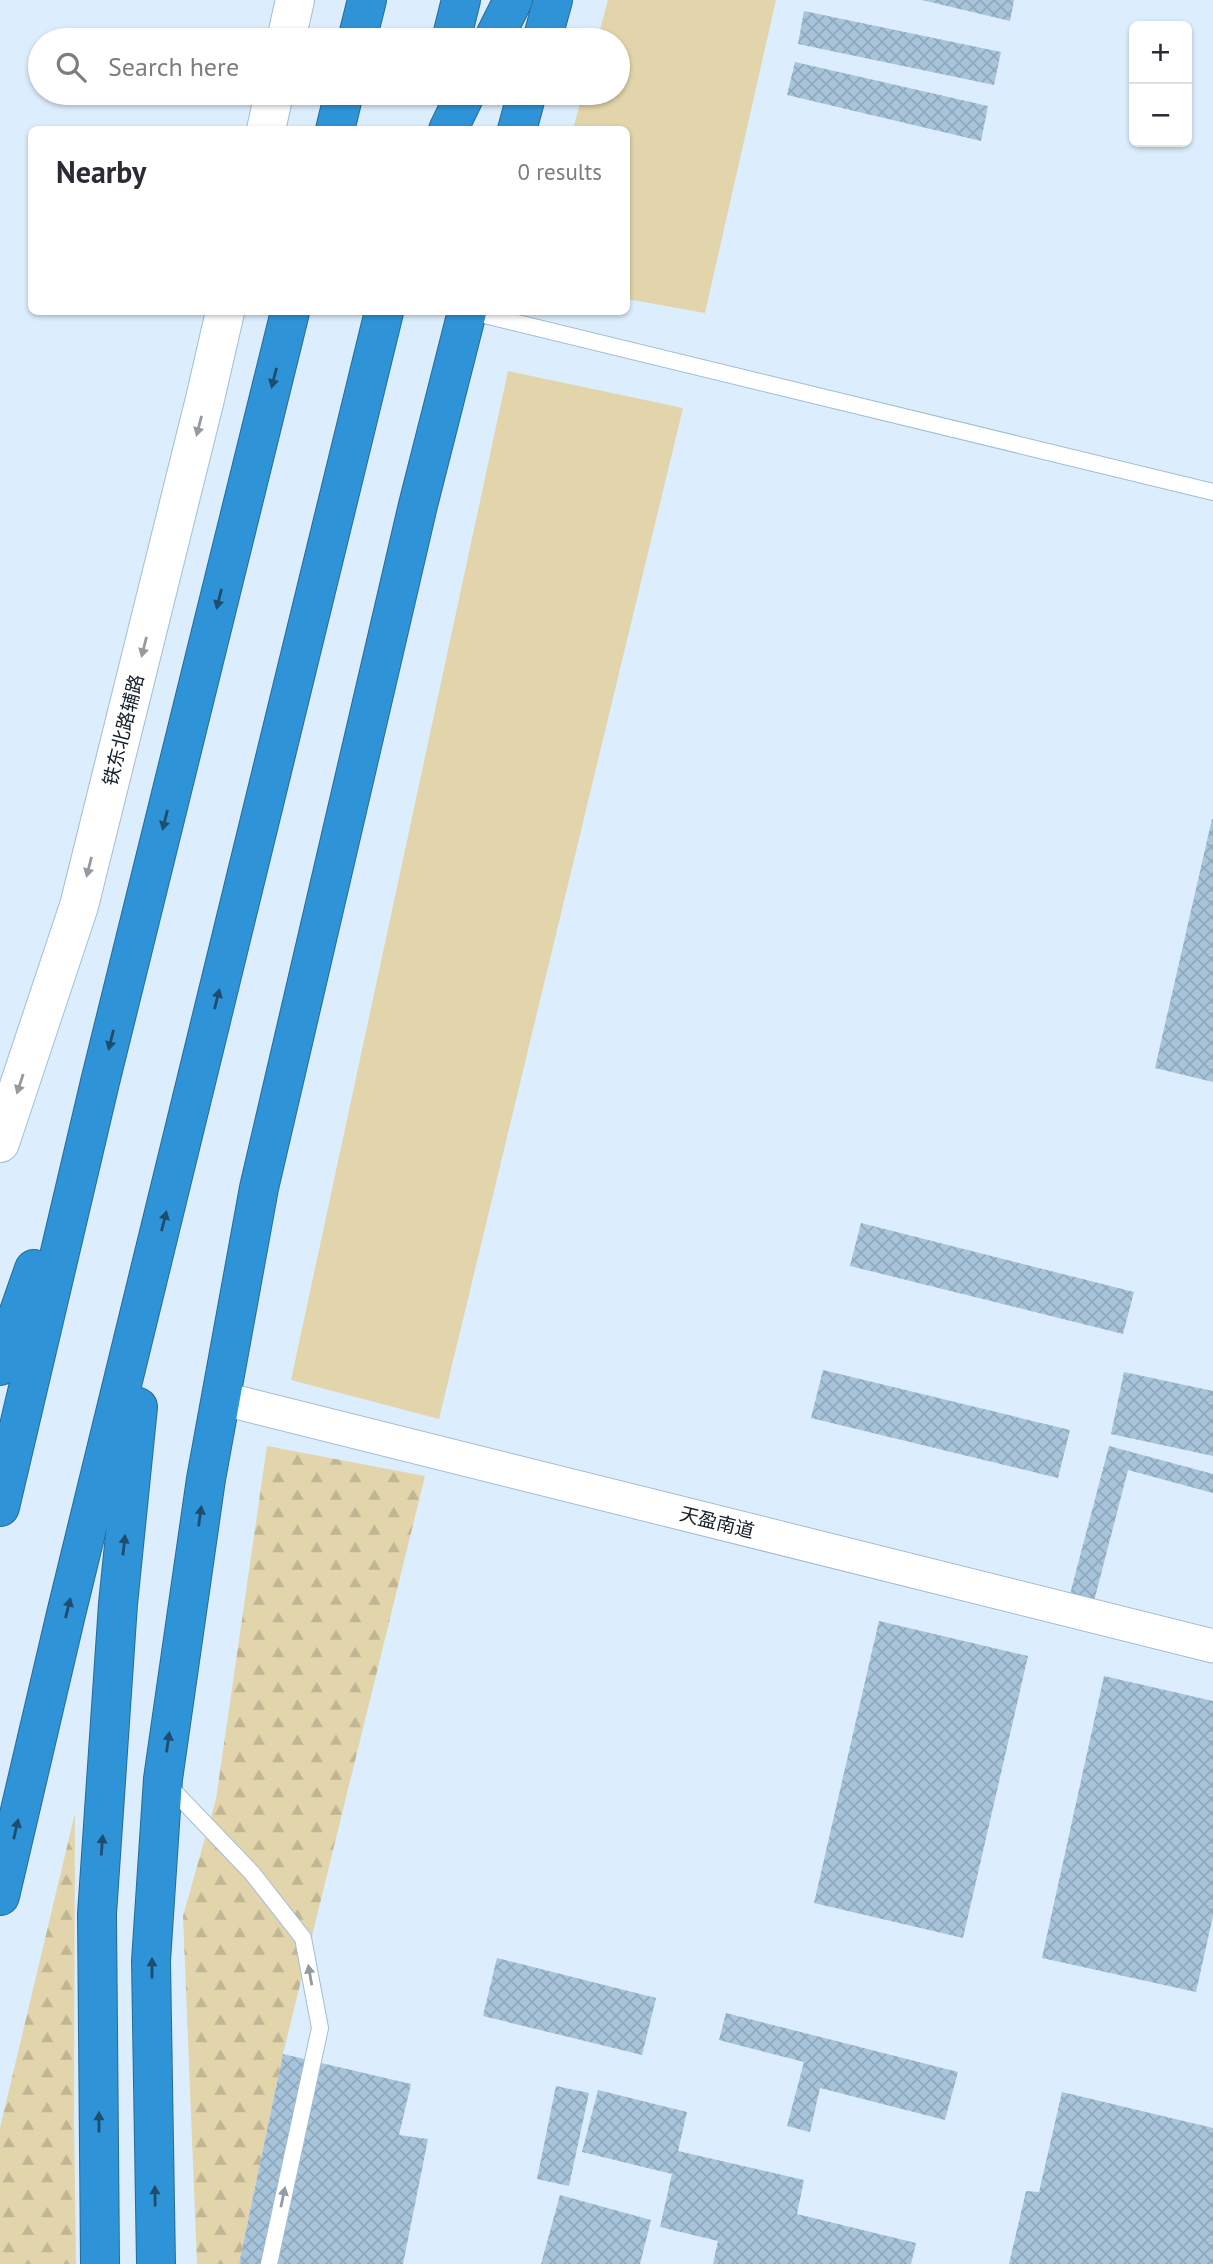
<!DOCTYPE html>
<meta charset="utf-8">
<style>
:root{--surface:#fff;--page:#f2f2f3;--text:#2b2b33;--muted:#7c7c81;--line:#e1e1e2}
body{margin:0;font-family:"PT Sans","Noto Sans SC",sans-serif;background:var(--page);color:var(--text)}
.controls{position:absolute;right:21px;top:21px;display:grid;overflow:hidden;border-radius:10px;box-shadow:0 2px 5px #0004}
.controls button{width:63px;height:63px;display:grid;place-items:center;padding:0;border:0;border-bottom:2px solid var(--line);background:var(--surface);color:var(--text);font:35px sans-serif}
.list{margin:0;padding:0;list-style:none}
h2{display:flex;justify-content:space-between;align-items:center;height:91px;margin:0;padding:0 28px;font-size:30px}
h2 small{font-size:23px;font-weight:400;color:var(--muted)}
.icon{flex:none;width:38px;height:38px;fill:none;stroke:currentColor;stroke-width:2;stroke-linecap:round;stroke-linejoin:round}
.map{position:relative;flex:none;width:1213px;height:2264px;overflow:hidden}
.search{position:absolute;background:var(--surface);box-shadow:0 2px 5px #0004;left:28px;top:28px;width:602px;height:77px;display:flex;align-items:center;gap:18px;box-sizing:border-box;padding:0 24px;border-radius:38px;color:var(--muted);font-size:26px}
.panel{position:absolute;background:var(--surface);box-shadow:0 2px 5px #0004;left:28px;top:126px;width:602px;height:189px;border-radius:10px}
.map>svg:first-child{display:block}
.green{fill:#e2d5ab}
.forest{fill:url(#forest-firs)}
.building{fill:url(#building-cross-hatch)}
.lines{fill:none;stroke-linecap:round;stroke-linejoin:round}
.lane-casing{stroke:#a0bdd4;stroke-width:18}
.street-casing{stroke:#a0bdd4;stroke-width:35}
.secondary-casing{stroke:#a0bdd4;stroke-width:40}
.highway-casing{stroke:#256b99;stroke-width:40}
.lane{stroke:#fff;stroke-width:16}
.street{stroke:#fff;stroke-width:33}
.secondary{stroke:#fff;stroke-width:38}
.highway{stroke:#2f94d7;stroke-width:38}
.oneway{fill:#1e4d6d}
.oneway2{fill:#959a9e}
.labels{text-anchor:middle;dominant-baseline:central;stroke-width:5;stroke-linejoin:round;paint-order:stroke}
.street-label{font-size:19px;fill:#131e27;stroke:#fff}
</style>
<div class="map">
<svg width="1213" height="2264" viewBox="0 0 1213 2264">
<defs>
<pattern id="forest-firs" width="22" height="20" patternUnits="userSpaceOnUse" patternTransform="scale(1.75)"><rect width="22" height="20" fill="#e2d5ab"/><path d="M5 1l3.5 6h-7zM16 11l3.5 6h-7z" fill="#c1b693"/></pattern>
<pattern id="building-cross-hatch" width="8" height="8" patternUnits="userSpaceOnUse" patternTransform="scale(1.75)"><rect width="8" height="8" fill="#a7c4db"/><path d="M0 0l8 8M0 8l8-8" fill="none" stroke="#8fa8bc"/></pattern>
</defs>
<rect width="100%" height="100%" fill="#dceefd"/>
<g class="green">
<path d="M 608,0 L 776,0 L 705,313 L 627,299 L 626,130 L 573,129 L 583,93 L 618,93 L 618,40 L 597,40 Z"/>
<path d="M 508,371 L 683,408 L 439,1419 L 291,1380 Z"/>
</g>
<g class="forest">
<path d="M 267,1446 L 425,1476 L 283,2054 L 239,2264 L 197,2264 L 183,1916 L 216,1799 Z"/>
<path d="M 75,1813 L 74,2117 L 76,2264 L 0,2264 L 0,2128 Z"/>
</g>
<g class="building">
<path d="M 922,0 L 1014,0 L 1010,21 Z"/>
<path d="M 804,11 L 1001,52 L 994,85 L 798,44 Z"/>
<path d="M 795,62 L 988,106 L 981,141 L 787,95 Z"/>
<path d="M 1212,819 L 1213,819 L 1213,1082 L 1155,1068 Z"/>
<path d="M 861,1223 L 1134,1292 L 1123,1334 L 850,1266 Z"/>
<path d="M 823,1370 L 1070,1430 L 1058,1478 L 811,1418 Z"/>
<path d="M 1124,1372 L 1213,1391 L 1213,1456 L 1111,1434 Z"/>
<path d="M 1109,1446 L 1213,1474 L 1213,1493 L 1128,1470 L 1093,1605 L 1069,1598 Z"/>
<path d="M 879,1621 L 1028,1656 L 963,1938 L 814,1903 Z"/>
<path d="M 1104,1676 L 1213,1701 L 1213,1916 L 1196,1992 L 1042,1958 Z"/>
<path d="M 497,1958 L 656,1998 L 642,2055 L 483,2016 Z"/>
<path d="M 726,2013 L 958,2072 L 945,2120 L 820,2088 L 810,2132 L 787,2126 L 804,2062 L 719,2040 Z"/>
<path d="M 283,2054 L 411,2084 L 399,2135 L 428,2139 L 403,2264 L 239,2264 Z"/>
<path d="M 556,2086 L 589,2093 L 569,2186 L 537,2179 Z"/>
<path d="M 598,2090 L 687,2112 L 678,2151 L 804,2180 L 797,2214 L 916,2243 L 911,2264 L 713,2264 L 718,2241 L 660,2227 L 672,2174 L 582,2152 Z"/>
<path d="M 1062,2092 L 1213,2128 L 1213,2264 L 1009,2264 L 1026,2191 L 1039,2192 Z"/>
<path d="M 560,2195 L 651,2220 L 640,2264 L 541,2264 Z"/>
</g>
<g class="lines">
<defs>
<g id="lane">
<path d="M 472,312 L 1213,492"/>
<path d="M 166,1783 L 252,1873 L 303,1938 L 320,2028 L 269,2264"/>
</g>
<path id="street" d="M 220,1398 L 1213,1646"/>
<g id="secondary">
<path d="M 286,40 L 295,0"/>
<path d="M 266,130 L 274,93"/>
<path d="M 0,1143 L 79,906 L 205,399 L 225,312"/>
</g>
<g id="highway">
<path d="M 357,40 L 367,0"/>
<path d="M 451,40 L 461,0"/>
<path d="M 493,40 L 513,0"/>
<path d="M 542,40 L 553,0"/>
<path d="M 335,130 L 344,93"/>
<path d="M 448,130 L 466,93"/>
<path d="M 517,130 L 527,93"/>
<path d="M 0,1366 L 34,1269"/>
<path d="M 0,1507 L 100,1082 L 290,312"/>
<path d="M 0,1896 L 66,1614 L 384,312"/>
<path d="M 100,2264 L 97,1914 L 118,1604 L 138,1407"/>
<path d="M 156,2264 L 151,1961 L 163,1779 L 206,1479 L 259,1188 L 418,505 L 467,312"/>
</g>
</defs>
<use href="#lane" class="lane-casing"/>
<use href="#street" class="street-casing"/>
<use href="#secondary" class="secondary-casing"/>
<use href="#highway" class="highway-casing"/>
<use href="#lane" class="lane"/>
<use href="#street" class="street"/>
<use href="#secondary" class="secondary"/>
<use href="#highway" class="highway"/>
</g>
<defs><path id="oneway-solid" d="M-6-.8H1V-3.2L6.5 0L1 3.2V.8H-6Z" transform="scale(1.75)"/></defs>
<g class="oneway">
<use href="#oneway-solid" transform="translate(274 378) rotate(104)"/>
<use href="#oneway-solid" transform="translate(219 599) rotate(104)"/>
<use href="#oneway-solid" transform="translate(165 820) rotate(104)"/>
<use href="#oneway-solid" transform="translate(217 999) rotate(-76)"/>
<use href="#oneway-solid" transform="translate(111 1040) rotate(104)"/>
<use href="#oneway-solid" transform="translate(164 1221) rotate(-76)"/>
<use href="#oneway-solid" transform="translate(200 1516) rotate(-82)"/>
<use href="#oneway-solid" transform="translate(124 1545) rotate(-84)"/>
<use href="#oneway-solid" transform="translate(68 1608) rotate(-76)"/>
<use href="#oneway-solid" transform="translate(168 1742) rotate(-82)"/>
<use href="#oneway-solid" transform="translate(16 1829) rotate(-77)"/>
<use href="#oneway-solid" transform="translate(102 1845) rotate(-86)"/>
<use href="#oneway-solid" transform="translate(152 1968) rotate(-90)"/>
<use href="#oneway-solid" transform="translate(99 2122) rotate(-90)"/>
<use href="#oneway-solid" transform="translate(155 2196) rotate(-91)"/>
</g>
<g class="oneway2">
<use href="#oneway-solid" transform="translate(199 426) rotate(104)"/>
<use href="#oneway-solid" transform="translate(144 647) rotate(104)"/>
<use href="#oneway-solid" transform="translate(89 867) rotate(104)"/>
<use href="#oneway-solid" transform="translate(20 1084) rotate(108)"/>
<use href="#oneway-solid" transform="translate(310 1975) rotate(-100)"/>
<use href="#oneway-solid" transform="translate(283 2197) rotate(-78)"/>
</g>
<g class="labels">
<g class="street-label">
<text transform="translate(123 730) rotate(-76)">铁东北路辅路</text>
<text transform="translate(717 1522) rotate(14)">天盈南道</text>
</g>
</g>
</svg>
<div class="controls">
<button>+</button>
<button>−</button>
</div>
<div class="search"><svg class="icon" aria-label="search" viewBox="0 0 24 24"><circle cx="10" cy="10" r="6"/><path d="M15 15l6 6"/></svg>Search here</div>
<section class="panel">
<h2>Nearby<small>0 results</small></h2>
<ul class="list">
</ul>
</section>
</div>
